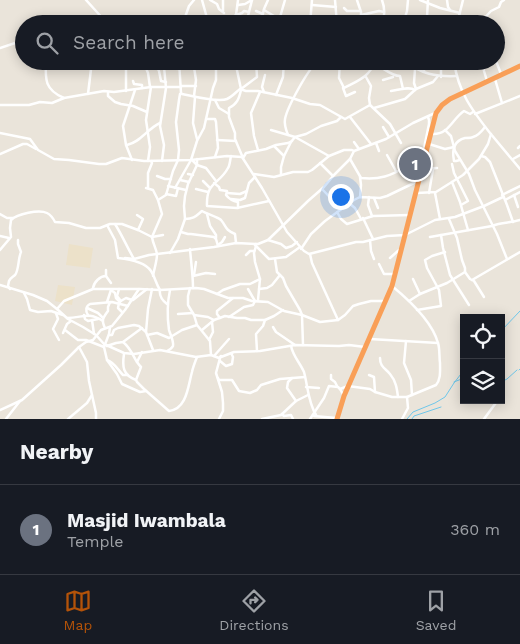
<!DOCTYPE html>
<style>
:root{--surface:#171b24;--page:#20242c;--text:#f1f3f6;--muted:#9ea1a6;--line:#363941;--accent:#b45309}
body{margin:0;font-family:"Work Sans",sans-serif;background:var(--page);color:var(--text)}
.controls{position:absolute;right:15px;bottom:15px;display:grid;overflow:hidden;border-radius:0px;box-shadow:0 2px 12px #0003}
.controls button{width:45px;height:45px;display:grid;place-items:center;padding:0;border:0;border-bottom:1px solid var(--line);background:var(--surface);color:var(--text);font:25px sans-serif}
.you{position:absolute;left:340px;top:196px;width:18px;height:18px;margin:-12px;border:4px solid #fff;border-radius:50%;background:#1a73e8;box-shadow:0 0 0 8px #1a73e833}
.badge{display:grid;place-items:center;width:32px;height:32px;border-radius:50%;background:var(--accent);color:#fff;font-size:16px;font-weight:700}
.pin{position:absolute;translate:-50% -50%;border:2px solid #fff;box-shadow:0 1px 5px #0006}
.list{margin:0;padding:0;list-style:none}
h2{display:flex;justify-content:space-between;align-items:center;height:65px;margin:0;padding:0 20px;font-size:21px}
h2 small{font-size:16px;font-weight:400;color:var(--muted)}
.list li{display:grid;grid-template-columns:32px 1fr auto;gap:15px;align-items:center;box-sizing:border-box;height:90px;padding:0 20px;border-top:1px solid var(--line)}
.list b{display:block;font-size:19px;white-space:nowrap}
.list p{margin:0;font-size:16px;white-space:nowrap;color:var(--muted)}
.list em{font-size:16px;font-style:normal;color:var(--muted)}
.icon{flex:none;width:28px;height:28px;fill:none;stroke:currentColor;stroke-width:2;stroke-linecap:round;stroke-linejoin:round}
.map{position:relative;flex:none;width:520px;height:419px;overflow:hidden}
.search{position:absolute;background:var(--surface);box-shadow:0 2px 12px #0003;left:15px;right:15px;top:15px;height:55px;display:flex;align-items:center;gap:12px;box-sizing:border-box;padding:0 18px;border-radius:28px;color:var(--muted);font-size:19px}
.sheet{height:155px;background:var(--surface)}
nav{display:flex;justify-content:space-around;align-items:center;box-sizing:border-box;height:70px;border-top:1px solid var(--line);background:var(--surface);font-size:14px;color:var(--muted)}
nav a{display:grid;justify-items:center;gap:2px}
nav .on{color:var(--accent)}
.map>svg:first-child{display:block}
.education{fill:#ece1c9}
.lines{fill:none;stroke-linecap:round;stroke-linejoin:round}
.stream{stroke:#6fc7ea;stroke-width:1}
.minor{stroke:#fff;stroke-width:2.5}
.highway{stroke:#f99f57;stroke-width:5}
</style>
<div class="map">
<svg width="520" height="419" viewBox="0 0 520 419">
<rect width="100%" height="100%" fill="#eae4da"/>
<g class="education">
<path d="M 69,244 L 93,248 L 90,268 L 66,265 Z"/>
<path d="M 58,285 L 75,287 L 72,305 L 55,301 Z"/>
</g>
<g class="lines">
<g class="stream">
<path d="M 501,331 L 520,311"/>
<path d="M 519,370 L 520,369"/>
<path d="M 454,382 L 464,378"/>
<path d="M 501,382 L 507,379 L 517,370"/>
<path d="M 407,419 L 413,412 L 435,403 L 445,397 L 454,383 L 464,370"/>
<path d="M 412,419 L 414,416 L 441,407"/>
</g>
<g class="minor">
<path d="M 86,0 L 105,21"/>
<path d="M 202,0 L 207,18 L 212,24"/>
<path d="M 210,0 L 217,4 L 219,9 L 224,13"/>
<path d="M 335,0 L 337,24"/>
<path d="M 357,0 L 361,12 L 361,24"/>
<path d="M 382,0 C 385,8 385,16 382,24"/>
<path d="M 420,0 L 440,8 L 460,13"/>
<path d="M 447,0 L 448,7 L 450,10"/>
<path d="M 238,5 L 245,4 L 252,0"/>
<path d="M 312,5 L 336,7"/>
<path d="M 344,8 L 347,11 L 360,11"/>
<path d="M 264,10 L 274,16"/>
<path d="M 223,11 L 223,0"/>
<path d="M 256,11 L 263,14"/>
<path d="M 236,15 C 243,21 253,17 260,23"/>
<path d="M 236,15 L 242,13 L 244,11 L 249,12"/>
<path d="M 361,15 L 379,11 L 384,12"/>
<path d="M 384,19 L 389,19 L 391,24"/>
<path d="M 310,20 L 331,22 L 337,19"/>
<path d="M 261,22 L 264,9 L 268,0"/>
<path d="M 183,23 L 189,6 L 194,0"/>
<path d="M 86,24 L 106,22 L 121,24"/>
<path d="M 158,24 L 192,24"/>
<path d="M 228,24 L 232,18 L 236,15 L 238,0"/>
<path d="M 246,24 L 252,0"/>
<path d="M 278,24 L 285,0"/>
<path d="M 310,24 L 312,0"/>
<path d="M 373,24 L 376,17 L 384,17"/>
<path d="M 403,24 L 407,11 L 408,0"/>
<path d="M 428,24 L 427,17 L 428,0"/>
<path d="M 457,24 L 463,0"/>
<path d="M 479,24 L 491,11 L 499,7 L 501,2 L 504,0"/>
<path d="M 0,48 L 24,40"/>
<path d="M 496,56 L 500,52"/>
<path d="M 46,61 C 45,80 45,90 64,98"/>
<path d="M 126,61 L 126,91"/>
<path d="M 143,61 L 148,73 L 150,87"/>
<path d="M 179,61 L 181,93 L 182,94 C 192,96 218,103 227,99 C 232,97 236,92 240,89 L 246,91 L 258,91 L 292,98 L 310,104 L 320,105 L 345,119 L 370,105 L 390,124 L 401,143"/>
<path d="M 193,61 L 196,80 L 194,96"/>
<path d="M 235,61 L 241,89"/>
<path d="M 245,61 L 255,62"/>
<path d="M 304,61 L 313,65"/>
<path d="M 340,61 L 339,78 L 344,88 C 357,81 370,77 375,61"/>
<path d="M 405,61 C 421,74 436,77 457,76"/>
<path d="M 412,61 L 415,69 L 414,83 L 416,89"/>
<path d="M 454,61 C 458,92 472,110 490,133 C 500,145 510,157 520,169"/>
<path d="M 481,61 L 487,81"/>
<path d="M 496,61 L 501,74"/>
<path d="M 271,62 L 273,61"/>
<path d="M 375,64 C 384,68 391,76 400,76 L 403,89"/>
<path d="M 157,67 L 159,71 L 161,81 L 166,82"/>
<path d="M 146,68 L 151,67 L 179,69"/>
<path d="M 424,71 L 425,61"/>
<path d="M 366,77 L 371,86 L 369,98 L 370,105"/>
<path d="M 441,77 L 441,61"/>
<path d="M 495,79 L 502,103"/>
<path d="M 383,80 L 393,77"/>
<path d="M 133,81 L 134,84 L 142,85 L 142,88"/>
<path d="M 181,86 L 196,86"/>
<path d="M 343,88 L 346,96 L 355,92"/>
<path d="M 241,89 L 257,77 L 256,61"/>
<path d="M 241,90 C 239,99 237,104 229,108 L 229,117 L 235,133 L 235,139 L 243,158 L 246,153 L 266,149 L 276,145 L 288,143 L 292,141"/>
<path d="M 391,91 C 399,90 409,86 415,90"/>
<path d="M 108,92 L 108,96 L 115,102 L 121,104 L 133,106 L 147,112"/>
<path d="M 264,92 L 262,87 L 265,75"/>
<path d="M 88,94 L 92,61"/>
<path d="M 276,95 L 283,77 L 284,61"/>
<path d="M 195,97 L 193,123 L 197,139"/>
<path d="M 215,100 L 219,108 L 229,114"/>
<path d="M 0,105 L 29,105 L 40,102 L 52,103 L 64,98 L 104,91 L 114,92 L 151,87 L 181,87"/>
<path d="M 374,108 L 405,99 L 416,89 L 433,82 L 438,76"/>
<path d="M 475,114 L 520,96"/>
<path d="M 350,117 L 371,144"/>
<path d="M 206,119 L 215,119 L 216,122 L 218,148 L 215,157"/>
<path d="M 383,127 L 389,137"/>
<path d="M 271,130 L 295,137 L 329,156"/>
<path d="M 445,130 L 451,136 L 455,151 L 469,174 L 475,190 L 497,234 L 507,259"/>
<path d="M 0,133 L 30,139 L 38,150 L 54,159 L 69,160 L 99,164 L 106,164 L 122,158 L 144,161 L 191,160 L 227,156 L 242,157 L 262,188 L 287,232 L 304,251 L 309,254 L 356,242 L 363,242 L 387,236 L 405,235 L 435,220 L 455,217 L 484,206 L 503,197"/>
<path d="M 432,134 C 449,135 452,119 464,111 L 470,114 L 473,112"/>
<path d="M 288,135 C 286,130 284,124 285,119 C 287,108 309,66 319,61"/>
<path d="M 217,140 L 236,141"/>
<path d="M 354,142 L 359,149"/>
<path d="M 376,143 L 379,151"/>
<path d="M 429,144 L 445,149 L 454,147"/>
<path d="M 127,145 C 141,142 147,129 160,123"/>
<path d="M 274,146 L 284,156"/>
<path d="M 518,148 L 520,146"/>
<path d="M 258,150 L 254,136 L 251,113 L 260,92"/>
<path d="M 0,154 L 23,144 L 27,144 L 36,149"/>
<path d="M 387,155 L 396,171"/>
<path d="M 231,156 C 230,160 230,165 228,168 C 219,185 206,181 207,206 L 237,208 L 269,201"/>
<path d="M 481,156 L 485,157 L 490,162 L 507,205 L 513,222"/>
<path d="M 422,158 L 429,124 L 429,120 L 428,117"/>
<path d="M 350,159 L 361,178 C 379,180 391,176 407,166 C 413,163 418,159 425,157"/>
<path d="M 513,159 L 520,155"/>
<path d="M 132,160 L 126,145 L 123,126 L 135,90"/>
<path d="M 192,160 L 197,165 L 206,168 L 216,181"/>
<path d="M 460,160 L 456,161 L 454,161 C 452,151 453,141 465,138 C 466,138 472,138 473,137 C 478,136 482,131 485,127"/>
<path d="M 148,161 L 150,147 L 146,120 L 151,87"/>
<path d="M 162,161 L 164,145 L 160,126 L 166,88 L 164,67"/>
<path d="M 320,163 L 333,176"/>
<path d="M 452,164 L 454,173 L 468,201 L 461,205"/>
<path d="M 422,169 L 437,168"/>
<path d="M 188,174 L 193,175"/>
<path d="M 254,174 L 274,177 L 293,172 L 308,172 L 312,170 L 329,156 L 344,150 L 352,150 L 354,151"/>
<path d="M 281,175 L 281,167 L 284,156 L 291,142 L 295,137 L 306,134 L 321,126 L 337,121 L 341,117"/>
<path d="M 157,176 L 165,179 L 171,179"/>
<path d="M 180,180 L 189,182"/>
<path d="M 203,181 L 210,188"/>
<path d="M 452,182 L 460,202 L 468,230"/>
<path d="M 214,183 L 219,187 L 220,190 L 227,191 L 227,193 L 240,194 L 247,191"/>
<path d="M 168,186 L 186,190"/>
<path d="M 146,188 L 153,190 L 158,200"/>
<path d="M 148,188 L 148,173 L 152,163 L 151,161"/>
<path d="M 175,188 L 191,160 L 197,141 L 204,128 L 213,88 L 216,80 L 216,61"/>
<path d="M 196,189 L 208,192"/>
<path d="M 322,189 L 341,209"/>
<path d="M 227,192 L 226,195 C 229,199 233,201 238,202 L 238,208"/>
<path d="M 417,193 L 436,192 L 463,175 L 479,159 L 488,144 L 491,134"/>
<path d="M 429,193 L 433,169"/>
<path d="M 435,193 L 440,219"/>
<path d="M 166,194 L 176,196 L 178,188"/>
<path d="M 502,195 L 520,186"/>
<path d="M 514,195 L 518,207"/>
<path d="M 360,197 L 361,185 L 360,177"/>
<path d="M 369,197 L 368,205 L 372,216"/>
<path d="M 374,198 L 378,208"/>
<path d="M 231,199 L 240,200 L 245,198 L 249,183 L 255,177"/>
<path d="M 505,200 L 520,192"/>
<path d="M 349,203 L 355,208 L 361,219"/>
<path d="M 337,212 L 341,219 L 347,224 L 373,216 L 410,215"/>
<path d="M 0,214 L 7,218 L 13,218"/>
<path d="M 207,214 L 210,226 L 216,235 L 216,238"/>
<path d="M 137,215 L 143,219 L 138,230"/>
<path d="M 363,218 L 373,239"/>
<path d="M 185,219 C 194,219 196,216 202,211 C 207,214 218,217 221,220 C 227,227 224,229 235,234 L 236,243"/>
<path d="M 115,224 C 122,235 127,247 134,259"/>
<path d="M 107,225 L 115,240 L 118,258 C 128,259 145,262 151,271 C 155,277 156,284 160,290 C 159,296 163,301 167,304"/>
<path d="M 181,232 L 188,234 L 191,234 L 214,237 L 216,239 L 218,246"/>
<path d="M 441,235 L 443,248 L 450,275 L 469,305"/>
<path d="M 0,236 L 9,238"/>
<path d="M 152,237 L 162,214 L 158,200 L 166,195 L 173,171 L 178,160 L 179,150 L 176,122 L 179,100 L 180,94"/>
<path d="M 152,237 L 163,235"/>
<path d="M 430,237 L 492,226 C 501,222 511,223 520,220"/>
<path d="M 268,240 L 281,244 L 286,248 L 292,246 L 297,242"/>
<path d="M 370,240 L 371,251 L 374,259"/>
<path d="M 218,245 L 222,242 L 225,237"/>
<path d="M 255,245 L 269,259 L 286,257 L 300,247"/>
<path d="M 256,246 L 254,253 L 255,262 L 260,279 L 258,300"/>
<path d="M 190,249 C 191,262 193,275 193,288"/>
<path d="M 301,249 L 311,234 L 325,221 L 354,200 L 360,197 L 380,198 L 387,196 L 414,183 L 418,178"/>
<path d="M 0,250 L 11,237 L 10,228 L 11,220 C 17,214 39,209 47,213 C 51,215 53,218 55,222 L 69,223 L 86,228 L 100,228 L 110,224 L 122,224 L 138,230 L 152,237 C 153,244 156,248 157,254 C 157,262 154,269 153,276"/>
<path d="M 170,253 L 178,239 L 185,219 L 184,206 L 185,196 L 188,184 L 197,165 L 197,159"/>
<path d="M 310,254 L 312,263 L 338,320"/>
<path d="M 246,255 L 250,251 L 254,251"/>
<path d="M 125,258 L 134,259 L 149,255 L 214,247 L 236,243 L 258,244 L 268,240 L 308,201 L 324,187 L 334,175 L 350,159 L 354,151 L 386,139 L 413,123 L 435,113"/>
<path d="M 390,258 L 399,250"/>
<path d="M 275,259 L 277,272 L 283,278 L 286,286 L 300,310 L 302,315 L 303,345"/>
<path d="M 379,264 L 384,274 L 394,274"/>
<path d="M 106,270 L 106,276 L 111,283"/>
<path d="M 465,272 L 470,279 L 474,281 L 484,297"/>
<path d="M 194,275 L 196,262"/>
<path d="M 193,276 L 206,273 L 215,274"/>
<path d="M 413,279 L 420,294"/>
<path d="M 472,280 L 520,252"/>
<path d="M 0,285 L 33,295 L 47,301 L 57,309 L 68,319 L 83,327 L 96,335 L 104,344 L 124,353 L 134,354 L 160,350 L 196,357 L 211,355 L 219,358 L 221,356 L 221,357 L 234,352 L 260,351 L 295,345 L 339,346 L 349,345 L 365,347"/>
<path d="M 93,288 C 94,282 100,276 106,276"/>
<path d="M 190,288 L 188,296 L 188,305 L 194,315 L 197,325 L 210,341 L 211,355"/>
<path d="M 10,289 L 8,286 L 9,281 C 10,278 13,277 15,275 C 19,271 18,258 21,252 L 18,244 L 18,240"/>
<path d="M 119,289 L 117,296 L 121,301"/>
<path d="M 152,289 L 148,309 L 146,332 L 153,350"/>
<path d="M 259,289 L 267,288 L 272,285 L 280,275"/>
<path d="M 111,290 L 115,293 L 116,298 L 120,302"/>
<path d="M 24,293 L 27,299 L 30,310 L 38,312 L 51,311 L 63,315"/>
<path d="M 217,294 L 223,290 L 240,284 L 250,284 L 260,279"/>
<path d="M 133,300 L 147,289"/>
<path d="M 409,301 L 420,294 L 447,283 L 465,272 L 465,268 L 462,260 L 457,238 L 449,219"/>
<path d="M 107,302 L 111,290"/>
<path d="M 119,302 L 126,298 L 132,300"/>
<path d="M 119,303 L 118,308 L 122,312"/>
<path d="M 87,308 L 98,313 L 103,318"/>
<path d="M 57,309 L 64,301 L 93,289 L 140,289 L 160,290 L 196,288 L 204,289 L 228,298 L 243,298 L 252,301 L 268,302 L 284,311 L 302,315 L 320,322 L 338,320 L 345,315 L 353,306 L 359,304 L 371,301 L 384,301"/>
<path d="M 417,310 L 441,306 L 439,290 L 427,268 L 425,260 L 432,256 L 445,252"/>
<path d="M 56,313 L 58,319 L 53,329 L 59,340"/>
<path d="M 178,314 L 193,313"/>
<path d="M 84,315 L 85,319 L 88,321 L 98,319"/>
<path d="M 88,315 C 85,311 86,306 90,304 L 112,302 L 128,306"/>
<path d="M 194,315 L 208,317 L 214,320"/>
<path d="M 229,317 L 244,307 L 253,305 L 255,301 L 248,289"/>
<path d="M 67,318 C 83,318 87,311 103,321"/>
<path d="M 220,318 L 217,314 L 217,311 L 233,298"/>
<path d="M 92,320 L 94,334"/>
<path d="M 110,327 L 109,334 L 104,347 L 107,360 L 117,374 L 122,384 L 140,392 L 146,391"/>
<path d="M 273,327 L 276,332 L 295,345"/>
<path d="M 105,328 C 101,320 103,318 108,311 L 108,307 L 110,302"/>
<path d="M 65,330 L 78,340 L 86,340 L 104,347"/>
<path d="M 202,330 L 214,320 L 225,316 L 237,318 L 245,318 L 251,320 L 265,320"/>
<path d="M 63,333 L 67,324 L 71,321"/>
<path d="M 109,335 L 112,335 L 114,330 L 118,328 L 134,325 L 139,326 L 146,332"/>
<path d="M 147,335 L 157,333 L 169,338 L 182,330 L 197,325"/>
<path d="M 370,339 L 438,343"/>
<path d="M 209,340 L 213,332 L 212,322"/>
<path d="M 406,341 L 404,363 L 411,380 L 412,395"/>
<path d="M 123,342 C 133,350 133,359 141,367 L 136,380"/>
<path d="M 107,346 L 116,343 L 123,342 L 142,328"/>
<path d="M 291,346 C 293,356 300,363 304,372 C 308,387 308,402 316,415"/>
<path d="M 167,351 C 169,350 172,348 173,346 C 174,341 170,334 169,330 C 167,316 167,304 170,290"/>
<path d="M 257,351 L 256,334 L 263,326 L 265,320 L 274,316 L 283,310"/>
<path d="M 124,354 C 122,367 123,375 136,380 L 137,382 L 144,389 L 169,411 C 187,409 188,386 192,372 C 193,367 195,362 197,357"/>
<path d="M 214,356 L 229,339"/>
<path d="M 380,358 C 380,367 385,368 390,374 C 396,381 397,389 398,397"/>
<path d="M 107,360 C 114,362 118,370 123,375 L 128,375"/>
<path d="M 220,361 L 226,366 L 232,364 L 233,357 L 231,353"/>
<path d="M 137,362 L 142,352"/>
<path d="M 331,375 L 331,379 L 335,382 L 337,386"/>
<path d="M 369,375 L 374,377 L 375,392"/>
<path d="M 218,378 L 219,380 L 232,380 L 239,391 L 250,393 L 257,390 L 261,385 L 280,379 L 305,377"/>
<path d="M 292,378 L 288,382 L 287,388 L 296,401"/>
<path d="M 306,387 L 319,388"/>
<path d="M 340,389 L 348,386 L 370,389 L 375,392 L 392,397 L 407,397 L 436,385 C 441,379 440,371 440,363 C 439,356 440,349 438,343 C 432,321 409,300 392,286"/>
<path d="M 92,395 L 96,413 L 96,419"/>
<path d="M 0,410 L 22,400 L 61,365 L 79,347 L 86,342 L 93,340 L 101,330 L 112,326 L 125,310 L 139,289"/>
<path d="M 282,414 L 284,416 L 291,415 L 293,419"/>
<path d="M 314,416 L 336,418"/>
<path d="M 6,419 L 20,401"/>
<path d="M 68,419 L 87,403 L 92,395 L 89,381 L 87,362 L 79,347"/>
<path d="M 219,419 L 223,411 L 223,403 L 222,392 L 216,373 L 220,358"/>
<path d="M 262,419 L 281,415 L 296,401 L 308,395"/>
<path d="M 310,419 L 324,398 L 329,386 L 338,387 L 340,389 L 344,396"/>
<path d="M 402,419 L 408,408 L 407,397"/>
<path d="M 484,419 L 498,400"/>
</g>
<path class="highway" d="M 337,419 L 344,396 L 392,286 L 436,113 L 442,105 L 450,99 L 520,66"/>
</g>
</svg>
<div class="controls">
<button><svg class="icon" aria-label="locate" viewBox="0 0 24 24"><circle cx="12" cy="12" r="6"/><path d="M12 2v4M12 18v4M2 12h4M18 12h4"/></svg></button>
<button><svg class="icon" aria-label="layers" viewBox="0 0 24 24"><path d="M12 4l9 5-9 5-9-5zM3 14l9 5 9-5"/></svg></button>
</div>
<div class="you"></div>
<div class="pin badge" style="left:415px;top:164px;background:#6b7280">1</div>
<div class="search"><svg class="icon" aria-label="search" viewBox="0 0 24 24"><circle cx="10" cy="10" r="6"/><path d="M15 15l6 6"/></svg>Search here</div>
</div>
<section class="sheet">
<h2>Nearby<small></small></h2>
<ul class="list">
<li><span class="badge" style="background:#6b7280">1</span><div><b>Masjid Iwambala</b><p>Temple</p></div><em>360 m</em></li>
</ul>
</section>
<nav>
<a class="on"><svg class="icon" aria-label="map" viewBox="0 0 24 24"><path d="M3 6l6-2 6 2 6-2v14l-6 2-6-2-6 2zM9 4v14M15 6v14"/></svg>Map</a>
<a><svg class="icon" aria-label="directions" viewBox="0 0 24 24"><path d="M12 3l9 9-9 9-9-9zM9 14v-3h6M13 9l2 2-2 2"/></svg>Directions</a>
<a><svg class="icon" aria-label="saved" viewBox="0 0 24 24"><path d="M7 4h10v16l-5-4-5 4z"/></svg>Saved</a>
</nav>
